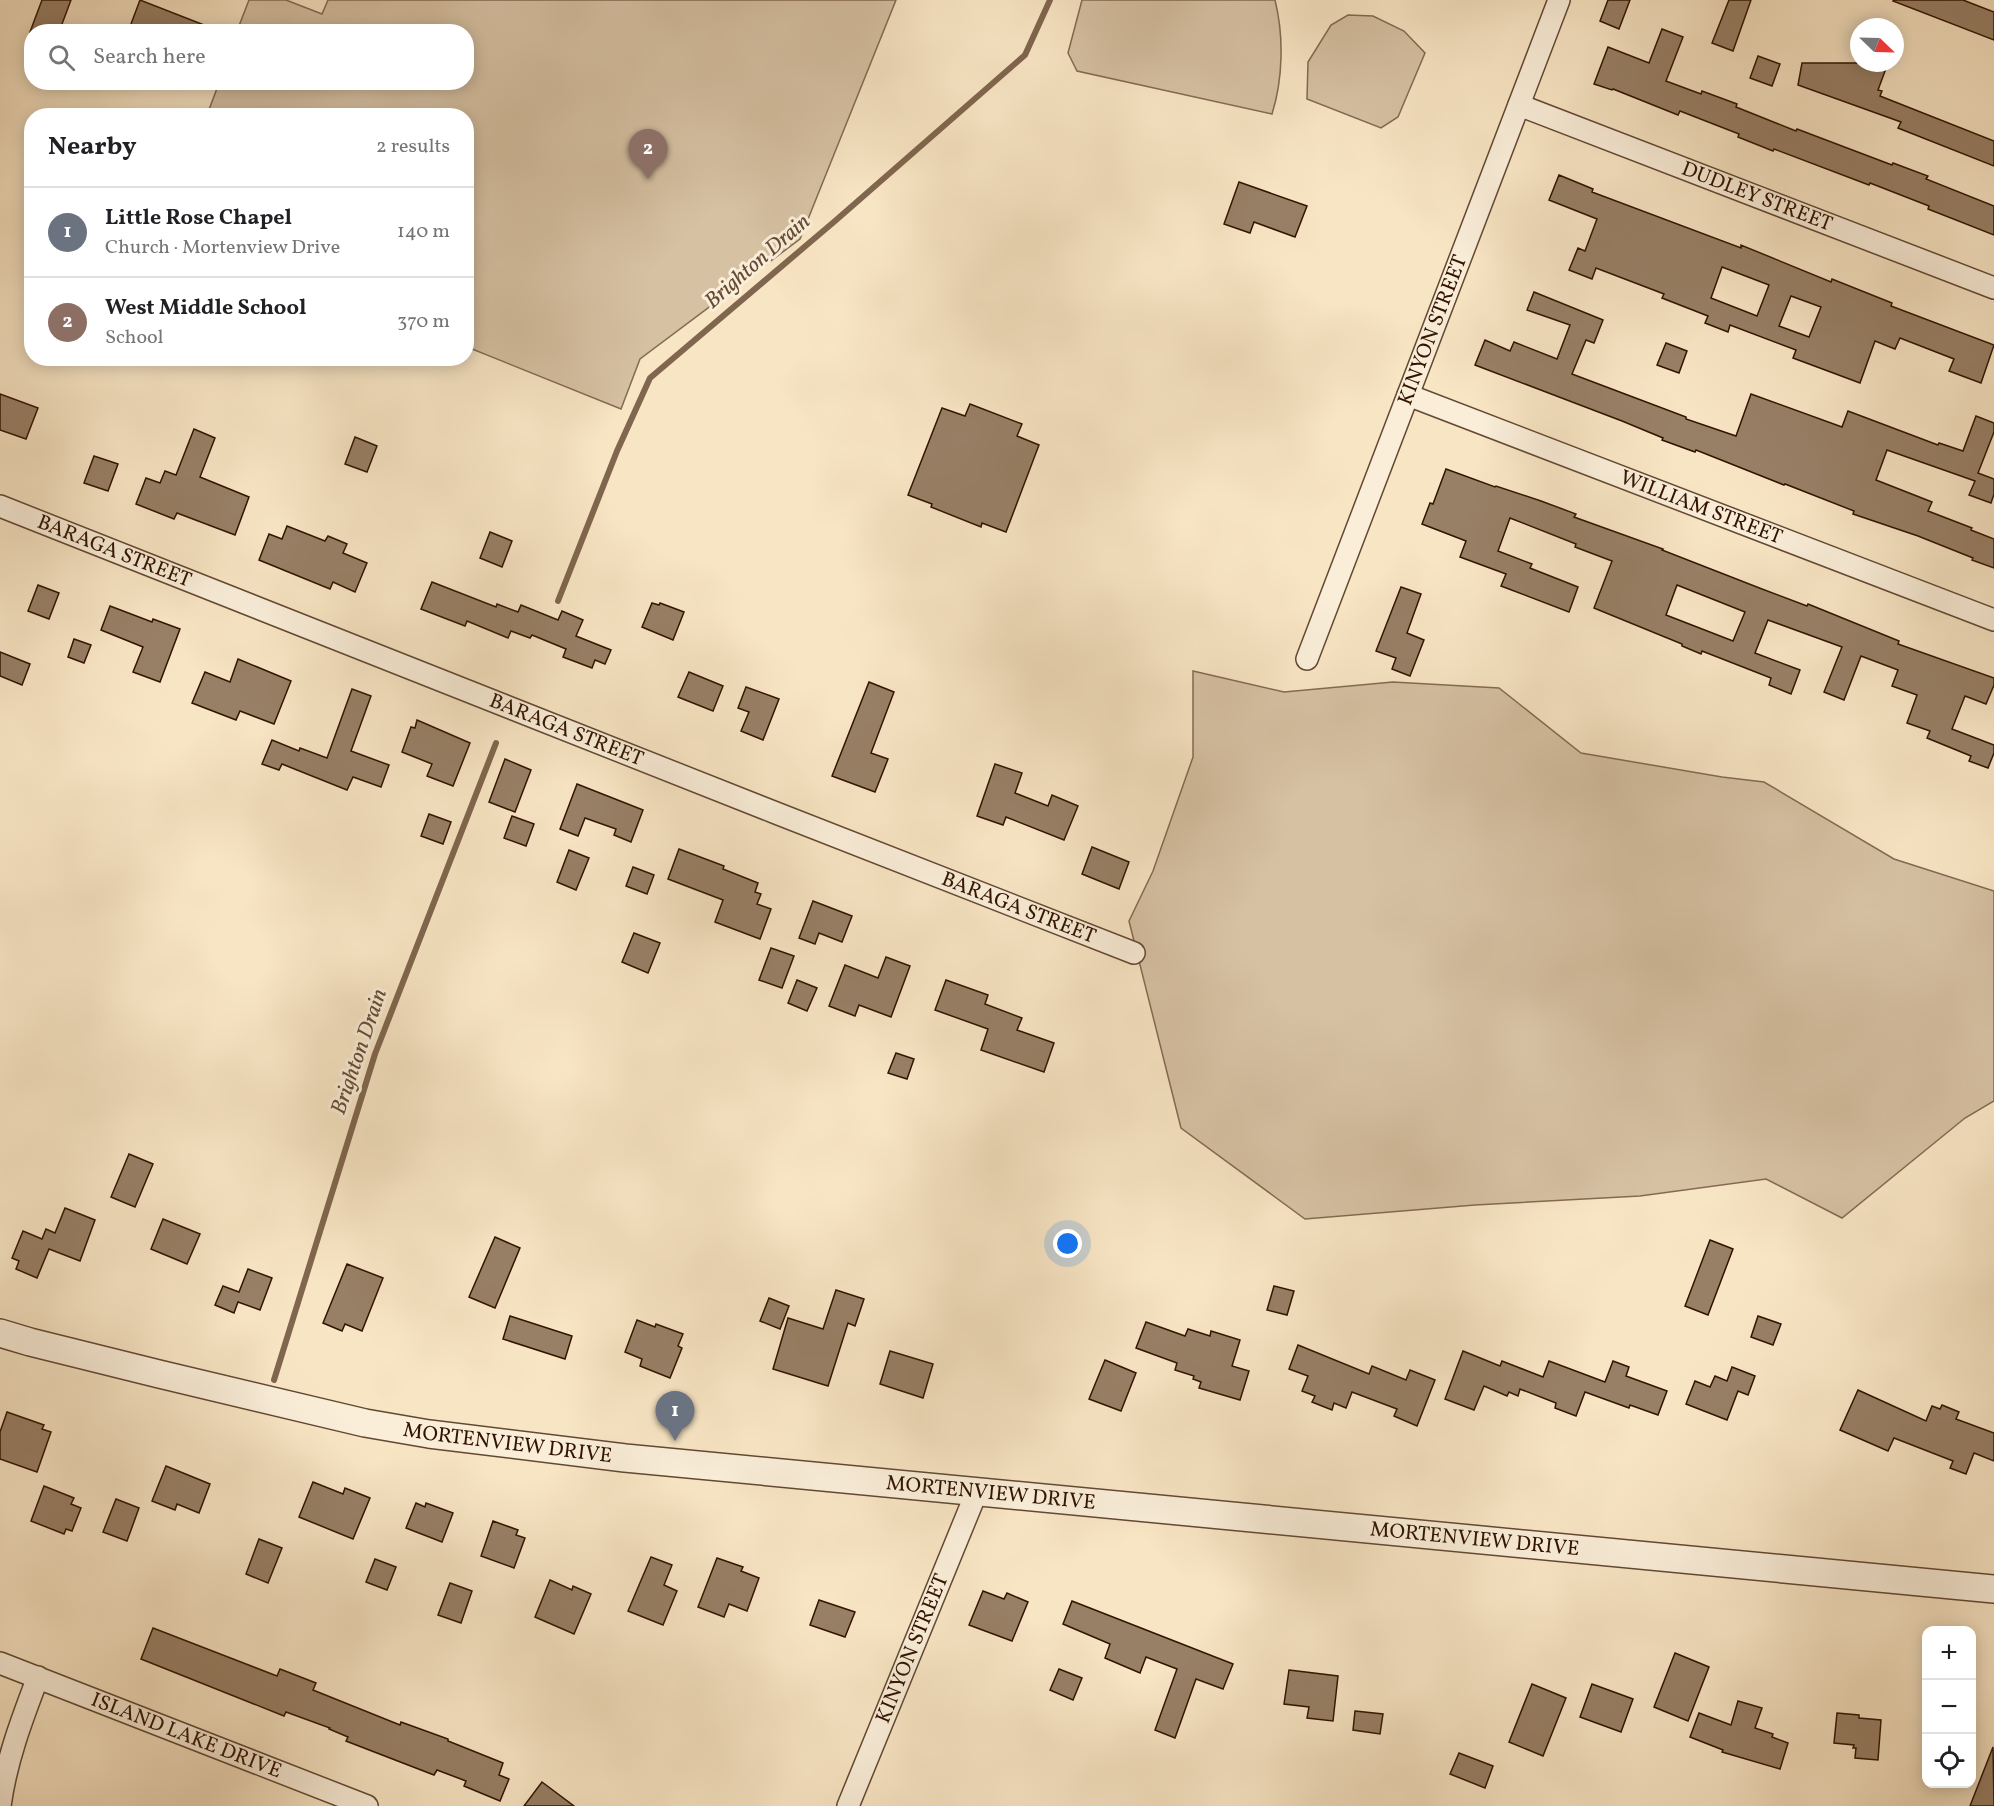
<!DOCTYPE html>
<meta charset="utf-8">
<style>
:root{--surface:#fff;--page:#f2f2f2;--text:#202124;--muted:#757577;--line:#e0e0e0;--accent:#b45309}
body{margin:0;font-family:Vollkorn,serif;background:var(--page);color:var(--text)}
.controls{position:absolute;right:18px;bottom:18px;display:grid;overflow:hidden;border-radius:12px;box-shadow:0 3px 15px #0003}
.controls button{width:54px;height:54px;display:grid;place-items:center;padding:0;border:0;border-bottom:2px solid var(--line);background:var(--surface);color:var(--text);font:30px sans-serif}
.compass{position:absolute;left:1850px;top:18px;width:54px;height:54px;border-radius:50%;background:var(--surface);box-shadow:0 3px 15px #0003;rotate:113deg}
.you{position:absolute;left:1068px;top:1244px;width:21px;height:21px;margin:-15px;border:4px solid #fff;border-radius:50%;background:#1a73e8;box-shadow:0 0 0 9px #1a73e833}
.badge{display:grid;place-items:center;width:39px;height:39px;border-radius:50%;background:var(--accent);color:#fff;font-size:20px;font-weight:700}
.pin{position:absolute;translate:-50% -50px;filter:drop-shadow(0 2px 3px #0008)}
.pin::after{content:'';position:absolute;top:32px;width:21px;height:18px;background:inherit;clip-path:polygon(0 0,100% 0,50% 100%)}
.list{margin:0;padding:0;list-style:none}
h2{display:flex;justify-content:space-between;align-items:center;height:78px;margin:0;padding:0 24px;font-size:26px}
h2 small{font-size:20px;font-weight:400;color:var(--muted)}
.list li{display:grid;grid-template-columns:39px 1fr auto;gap:18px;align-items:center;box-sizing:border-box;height:90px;padding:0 24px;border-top:2px solid var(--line)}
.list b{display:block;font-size:22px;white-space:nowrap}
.list p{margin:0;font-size:20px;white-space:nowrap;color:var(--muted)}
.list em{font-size:20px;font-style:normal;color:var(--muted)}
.icon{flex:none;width:33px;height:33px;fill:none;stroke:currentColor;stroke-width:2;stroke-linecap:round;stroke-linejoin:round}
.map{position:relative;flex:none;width:1994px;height:1806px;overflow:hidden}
.search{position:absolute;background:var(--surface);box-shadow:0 3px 15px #0003;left:24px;top:24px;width:450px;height:66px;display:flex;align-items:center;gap:15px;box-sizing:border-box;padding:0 21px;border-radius:24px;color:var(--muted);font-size:22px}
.panel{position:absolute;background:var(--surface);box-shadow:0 3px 15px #0003;left:24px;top:108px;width:450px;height:258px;border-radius:24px}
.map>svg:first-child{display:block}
.green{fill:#d6c1a3;stroke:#846a52;stroke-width:1.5}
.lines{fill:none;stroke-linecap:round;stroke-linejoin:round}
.stream{stroke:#80664e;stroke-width:6}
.building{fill:#988066;stroke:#311301;stroke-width:1.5;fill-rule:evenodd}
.minor-casing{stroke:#634832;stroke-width:24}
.tertiary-casing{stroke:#634832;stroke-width:30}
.minor{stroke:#faeed9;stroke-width:21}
.tertiary{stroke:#faeed9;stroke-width:27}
.labels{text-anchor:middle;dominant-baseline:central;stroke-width:6;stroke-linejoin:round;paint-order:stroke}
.street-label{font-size:21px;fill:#311301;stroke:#faeed9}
.water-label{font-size:22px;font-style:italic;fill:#654b35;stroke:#faeed9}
</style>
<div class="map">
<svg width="1994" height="1806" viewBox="0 0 1994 1806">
<rect width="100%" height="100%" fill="#f8e5c4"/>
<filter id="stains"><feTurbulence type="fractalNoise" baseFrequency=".00333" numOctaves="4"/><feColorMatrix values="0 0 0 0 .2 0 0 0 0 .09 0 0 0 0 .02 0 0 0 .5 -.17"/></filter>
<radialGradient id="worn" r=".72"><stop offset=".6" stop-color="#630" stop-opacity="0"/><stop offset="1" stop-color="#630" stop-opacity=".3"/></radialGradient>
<g class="green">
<path d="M 249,0 L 286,0 L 322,14 L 328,0 L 896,0 L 800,239 L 640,359 L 621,409 L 467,347 L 466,116 L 207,115 L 219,83 L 466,82 L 466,32 L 237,31 Z"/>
<path d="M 1082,0 L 1275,0 C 1284,36 1283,79 1272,114 L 1077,71 L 1068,53 Z"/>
<path d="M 1348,15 L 1373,16 L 1404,31 L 1425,53 L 1398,117 L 1381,128 L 1307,99 L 1308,62 L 1331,25 Z"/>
<path d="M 1193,671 L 1284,692 L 1393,682 L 1499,688 L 1581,753 L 1722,777 L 1764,782 L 1894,859 L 1994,891 L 1994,1101 L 1965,1118 L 1842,1218 L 1766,1179 L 1640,1196 L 1475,1205 L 1305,1219 L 1181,1128 L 1129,921 L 1153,871 L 1193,757 Z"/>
</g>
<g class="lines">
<g class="stream">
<path d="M 558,601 L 617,451 L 650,378 L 835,221 L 1025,55 L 1050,0"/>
<path d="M 274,1380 L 375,1054 L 496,743"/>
</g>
</g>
<g class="building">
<path d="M 42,0 L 71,0 L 59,32 L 30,32 Z"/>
<path d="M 140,0 L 217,30 L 217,32 L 128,32 Z"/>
<path d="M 1608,0 L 1630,0 L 1619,29 L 1600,21 Z"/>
<path d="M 1729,0 L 1751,0 L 1733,51 L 1712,43 Z"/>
<path d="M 1894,0 L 1963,0 L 1994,12 L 1994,40 L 1893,1 Z"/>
<path d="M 1662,29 L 1683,37 L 1666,81 L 1701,94 L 1702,91 L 1737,104 L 1736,107 L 1796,131 L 1797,129 L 1892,165 L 1893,163 L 1928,176 L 1926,179 L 1994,206 L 1994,235 L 1928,209 L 1929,206 L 1870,183 L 1869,185 L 1774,149 L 1773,151 L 1738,137 L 1739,134 L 1680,111 L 1678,115 L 1613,89 L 1612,90 L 1594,84 L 1608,47 L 1649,63 Z"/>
<path d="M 1758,56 L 1780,64 L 1772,86 L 1750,78 Z"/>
<path d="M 1802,63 L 1888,63 L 1878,90 L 1882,91 L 1880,96 L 1994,141 L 1994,166 L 1898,128 L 1901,122 L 1798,85 Z"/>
<path d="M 1559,175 L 1593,189 L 1592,192 L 1741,248 L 1741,245 L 1831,282 L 1832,279 L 1892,303 L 1891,306 L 1994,345 L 1981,383 L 1949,371 L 1954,359 L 1900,338 L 1895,349 L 1875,341 L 1860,383 L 1793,358 L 1796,350 L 1730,325 L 1728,332 L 1705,323 L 1708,316 L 1662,298 L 1664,294 L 1596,268 L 1592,279 L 1569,270 L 1578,248 L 1585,251 L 1597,219 L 1549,200 ZM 1722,267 L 1769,285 L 1757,316 L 1711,298 ZM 1791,296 L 1821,307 L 1809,337 L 1779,326 Z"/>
<path d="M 1239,182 L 1307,206 L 1295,237 L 1254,222 L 1250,233 L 1224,224 Z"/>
<path d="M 1534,292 L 1603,320 L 1594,343 L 1586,340 L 1572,374 L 1686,417 L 1686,419 L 1736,436 L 1751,394 L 1842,427 L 1848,411 L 1938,445 L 1939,443 L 1963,451 L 1976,416 L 1994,423 L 1994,432 L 1978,473 L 1994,479 L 1994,494 L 1991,503 L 1969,495 L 1975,481 L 1887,450 L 1876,480 L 1932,502 L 1928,511 L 1972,528 L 1971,530 L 1994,539 L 1994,568 L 1972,560 L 1973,558 L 1918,536 L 1853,514 L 1854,511 L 1785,484 L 1784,485 L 1696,450 L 1695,452 L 1662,440 L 1663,438 L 1622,421 L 1475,365 L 1485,340 L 1510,351 L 1514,342 L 1557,359 L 1570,325 L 1527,310 Z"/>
<path d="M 1666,343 L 1687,351 L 1679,373 L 1657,365 Z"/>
<path d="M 0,394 L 38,408 L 26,439 L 0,430 Z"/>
<path d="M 970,404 L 1022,424 L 1017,436 L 1039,445 L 1006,532 L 982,523 L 981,527 L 931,507 L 932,504 L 908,495 L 942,408 L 965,416 Z"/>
<path d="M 194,429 L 215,438 L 200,477 L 249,497 L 235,535 L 177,513 L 174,519 L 136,504 L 146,478 L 160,483 L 165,471 L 176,475 Z"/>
<path d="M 355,437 L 377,446 L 367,472 L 345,464 Z"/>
<path d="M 94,456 L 118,464 L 108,491 L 84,483 Z"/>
<path d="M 1446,469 L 1495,487 L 1496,486 L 1541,501 L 1576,514 L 1574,517 L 1663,549 L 1662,550 L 1762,589 L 1807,606 L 1808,604 L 1899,641 L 1898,644 L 1994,678 L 1994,685 L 1986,704 L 1965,696 L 1952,729 L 1994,745 L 1994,753 L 1988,768 L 1969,761 L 1971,756 L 1927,738 L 1930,731 L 1907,723 L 1917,695 L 1892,686 L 1898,670 L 1861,656 L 1844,700 L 1824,692 L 1842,647 L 1768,620 L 1755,653 L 1800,670 L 1791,694 L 1769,685 L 1771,678 L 1702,651 L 1701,654 L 1682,646 L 1682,644 L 1594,608 L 1612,561 L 1575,547 L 1576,544 L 1510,518 L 1498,551 L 1532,564 L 1530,568 L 1578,587 L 1569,612 L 1501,586 L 1506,574 L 1460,557 L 1466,541 L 1422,524 L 1430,503 L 1433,504 ZM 1677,585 L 1745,612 L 1733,641 L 1666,615 Z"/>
<path d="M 287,526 L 325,541 L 328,536 L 347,544 L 343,553 L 367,563 L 355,592 L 333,582 L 330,589 L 259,560 L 269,534 L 282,539 Z"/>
<path d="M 490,532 L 512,541 L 502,567 L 480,558 Z"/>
<path d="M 432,582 L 496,607 L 497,604 L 518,612 L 521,605 L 558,620 L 562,611 L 583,620 L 576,636 L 611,650 L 605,664 L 595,660 L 592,668 L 563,657 L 566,649 L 532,635 L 530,638 L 511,631 L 508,638 L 467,621 L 465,626 L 421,609 Z"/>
<path d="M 38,585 L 59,593 L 49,619 L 28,611 Z"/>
<path d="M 1401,587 L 1421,594 L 1407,633 L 1424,640 L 1410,676 L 1392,669 L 1396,658 L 1376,651 Z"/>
<path d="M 652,603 L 659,605 L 660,603 L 684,612 L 673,640 L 642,627 Z"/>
<path d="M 110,606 L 152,622 L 153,619 L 180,629 L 160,682 L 133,672 L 143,647 L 101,630 Z"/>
<path d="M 74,639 L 91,645 L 84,663 L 68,657 Z"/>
<path d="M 0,652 L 30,664 L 22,685 L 0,676 Z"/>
<path d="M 238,659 L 291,681 L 274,724 L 240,711 L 236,720 L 192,703 L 205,672 L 230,682 Z"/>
<path d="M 689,672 L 723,686 L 713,711 L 678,697 Z"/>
<path d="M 869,682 L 894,692 L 871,753 L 888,759 L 875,792 L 832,776 Z"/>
<path d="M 746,687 L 779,699 L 763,740 L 741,731 L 749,712 L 738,708 Z"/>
<path d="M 352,689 L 371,696 L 351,751 L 389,765 L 381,787 L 353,777 L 347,790 L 282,764 L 279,770 L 262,764 L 272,740 L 299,751 L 300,748 L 327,758 Z"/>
<path d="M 417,720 L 470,743 L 453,786 L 427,776 L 432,764 L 402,752 L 411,727 L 415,728 Z"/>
<path d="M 505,759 L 531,770 L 515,812 L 489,802 Z"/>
<path d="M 995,764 L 1022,773 L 1015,793 L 1048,806 L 1052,795 L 1078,806 L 1064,840 L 1006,817 L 1003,825 L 977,816 Z"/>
<path d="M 577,784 L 643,810 L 631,842 L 614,835 L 616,829 L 585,818 L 578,836 L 560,829 Z"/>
<path d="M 429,814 L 451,822 L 443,844 L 421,836 Z"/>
<path d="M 512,816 L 534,824 L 526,846 L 504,838 Z"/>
<path d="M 1092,847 L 1129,862 L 1119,889 L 1082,874 Z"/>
<path d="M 679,849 L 724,866 L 723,869 L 758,883 L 755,892 L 761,894 L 757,904 L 771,909 L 760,939 L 715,922 L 723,900 L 668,879 Z"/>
<path d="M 569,850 L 589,858 L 576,890 L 557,882 Z"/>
<path d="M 633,867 L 654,875 L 647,894 L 626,886 Z"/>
<path d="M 813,901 L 852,916 L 842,942 L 819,933 L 815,944 L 799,938 Z"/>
<path d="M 634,933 L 660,943 L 648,973 L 622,962 Z"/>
<path d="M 771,948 L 794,956 L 782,988 L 759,980 Z"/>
<path d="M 886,957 L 910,966 L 891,1017 L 859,1005 L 855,1016 L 829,1006 L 845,965 L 878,978 Z"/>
<path d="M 797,980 L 817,988 L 807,1011 L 788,1003 Z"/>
<path d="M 946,980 L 988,995 L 985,1004 L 1022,1018 L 1017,1030 L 1054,1043 L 1044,1072 L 981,1050 L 988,1029 L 935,1010 Z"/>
<path d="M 896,1053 L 914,1059 L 907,1079 L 888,1073 Z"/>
<path d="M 129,1154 L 153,1164 L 135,1207 L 111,1197 Z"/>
<path d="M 65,1208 L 95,1220 L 80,1261 L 49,1249 L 37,1278 L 16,1269 L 19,1261 L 12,1258 L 23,1231 L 42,1239 L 46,1229 L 55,1233 Z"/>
<path d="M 163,1219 L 200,1234 L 187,1264 L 151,1249 Z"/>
<path d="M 495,1237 L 520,1248 L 495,1308 L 469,1297 Z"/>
<path d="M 1710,1240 L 1733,1249 L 1708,1315 L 1685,1306 Z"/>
<path d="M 347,1264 L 383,1278 L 362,1331 L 345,1324 L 342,1331 L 323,1323 Z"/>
<path d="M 248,1269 L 272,1278 L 260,1310 L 238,1302 L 234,1313 L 215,1305 L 223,1286 L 239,1292 Z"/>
<path d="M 1274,1286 L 1294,1291 L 1287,1315 L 1267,1310 Z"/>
<path d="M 836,1290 L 864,1299 L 855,1326 L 848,1323 L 828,1386 L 773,1369 L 788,1318 L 823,1329 Z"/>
<path d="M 769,1298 L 789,1306 L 780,1329 L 760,1321 Z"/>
<path d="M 510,1316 L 572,1336 L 565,1359 L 503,1339 Z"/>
<path d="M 1758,1316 L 1781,1324 L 1773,1345 L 1751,1337 Z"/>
<path d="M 637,1320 L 655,1327 L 656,1324 L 683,1334 L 678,1346 L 682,1348 L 670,1378 L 640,1366 L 642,1359 L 625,1352 Z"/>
<path d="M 1146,1322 L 1185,1336 L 1188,1329 L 1210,1336 L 1211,1331 L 1240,1340 L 1232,1366 L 1249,1371 L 1240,1400 L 1199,1388 L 1201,1382 L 1193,1379 L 1194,1376 L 1175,1370 L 1177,1363 L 1136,1348 Z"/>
<path d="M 1298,1345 L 1369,1374 L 1372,1366 L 1406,1380 L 1410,1370 L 1435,1380 L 1417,1426 L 1394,1416 L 1397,1409 L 1352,1392 L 1346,1408 L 1334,1403 L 1332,1410 L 1312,1402 L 1315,1396 L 1302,1391 L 1308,1376 L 1289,1369 Z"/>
<path d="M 890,1351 L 933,1364 L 923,1398 L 880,1384 Z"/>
<path d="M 1463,1351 L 1500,1366 L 1502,1361 L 1543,1377 L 1549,1361 L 1605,1382 L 1613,1361 L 1629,1367 L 1626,1376 L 1667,1391 L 1658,1415 L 1630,1405 L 1629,1408 L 1585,1392 L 1576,1416 L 1555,1408 L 1556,1403 L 1520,1389 L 1518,1396 L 1509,1392 L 1507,1396 L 1484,1386 L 1474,1410 L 1445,1399 Z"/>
<path d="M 1105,1360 L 1136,1373 L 1121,1411 L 1089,1399 Z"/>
<path d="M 1732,1367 L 1755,1376 L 1748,1395 L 1738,1391 L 1727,1420 L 1686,1404 L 1695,1381 L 1710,1387 L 1715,1376 L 1727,1381 Z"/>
<path d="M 1858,1390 L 1926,1421 L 1932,1406 L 1940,1409 L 1942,1405 L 1959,1412 L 1956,1419 L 1994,1433 L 1994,1461 L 1974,1453 L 1966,1474 L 1950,1468 L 1953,1461 L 1894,1438 L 1888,1451 L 1840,1430 Z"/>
<path d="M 7,1412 L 44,1425 L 42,1429 L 51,1432 L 37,1472 L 0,1459 L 0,1432 Z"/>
<path d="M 166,1466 L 210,1484 L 199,1513 L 177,1504 L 175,1510 L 152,1501 Z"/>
<path d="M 313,1482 L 343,1494 L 345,1488 L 370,1498 L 353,1539 L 299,1517 Z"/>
<path d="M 44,1486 L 74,1498 L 71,1504 L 81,1508 L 72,1531 L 66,1529 L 64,1534 L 31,1521 Z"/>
<path d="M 116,1499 L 139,1508 L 127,1541 L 103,1532 Z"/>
<path d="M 416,1503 L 425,1507 L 426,1503 L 453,1513 L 442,1542 L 406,1528 Z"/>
<path d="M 493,1521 L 518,1530 L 516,1535 L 525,1538 L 514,1568 L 481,1556 Z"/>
<path d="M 259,1539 L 282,1548 L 268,1583 L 246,1574 Z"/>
<path d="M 651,1557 L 672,1565 L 664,1585 L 677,1591 L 663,1625 L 628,1611 Z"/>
<path d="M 717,1558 L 743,1567 L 741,1571 L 759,1578 L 747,1611 L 729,1604 L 724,1617 L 698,1607 Z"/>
<path d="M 375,1559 L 396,1567 L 387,1590 L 366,1582 Z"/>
<path d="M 550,1580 L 572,1590 L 573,1586 L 591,1594 L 574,1634 L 535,1617 Z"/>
<path d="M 450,1583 L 472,1591 L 461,1623 L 438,1615 Z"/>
<path d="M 983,1591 L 1004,1599 L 1007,1593 L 1028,1602 L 1012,1641 L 969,1625 Z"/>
<path d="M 819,1600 L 855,1612 L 845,1637 L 810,1625 Z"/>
<path d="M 1072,1601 L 1233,1664 L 1223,1689 L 1196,1679 L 1175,1738 L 1155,1730 L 1177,1669 L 1146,1657 L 1140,1673 L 1105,1658 L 1110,1644 L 1063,1624 Z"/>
<path d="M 153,1628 L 277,1676 L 280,1669 L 316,1683 L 313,1690 L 400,1725 L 401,1722 L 448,1739 L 448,1741 L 503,1763 L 499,1775 L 509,1779 L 500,1801 L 464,1786 L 466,1781 L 437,1770 L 434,1775 L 346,1741 L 348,1737 L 329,1729 L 330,1728 L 286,1712 L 284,1716 L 141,1659 Z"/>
<path d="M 1675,1653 L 1709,1667 L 1688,1721 L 1654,1707 Z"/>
<path d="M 1059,1669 L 1082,1678 L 1073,1700 L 1050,1690 Z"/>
<path d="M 1289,1670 L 1338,1676 L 1333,1721 L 1307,1718 L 1309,1707 L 1284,1704 Z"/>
<path d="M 1532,1684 L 1566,1698 L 1543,1756 L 1509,1742 Z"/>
<path d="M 1592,1684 L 1633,1699 L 1621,1732 L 1580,1717 Z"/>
<path d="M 1738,1701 L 1762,1708 L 1755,1728 L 1773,1734 L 1772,1737 L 1788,1743 L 1780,1769 L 1722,1752 L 1723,1750 L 1690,1737 L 1699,1713 L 1731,1725 Z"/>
<path d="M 1355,1711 L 1383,1714 L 1380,1734 L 1353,1730 Z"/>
<path d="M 1837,1713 L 1859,1715 L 1859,1718 L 1881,1720 L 1878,1760 L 1855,1758 L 1856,1748 L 1853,1748 L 1854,1745 L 1834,1743 Z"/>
<path d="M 1993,1747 L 1994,1806 L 1970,1806 Z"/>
<path d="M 1459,1753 L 1493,1766 L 1485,1788 L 1450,1774 Z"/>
<path d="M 542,1782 L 574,1806 L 524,1806 Z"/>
</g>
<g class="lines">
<defs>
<g id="minor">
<path id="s1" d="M 1519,105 L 1994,288"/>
<path id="s2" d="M 1408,395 L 1994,620"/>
<path id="s3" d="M 0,506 L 776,813 L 1134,953"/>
<path id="s4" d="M 1307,659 L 1559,0"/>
<path id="s5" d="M 0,1663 L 367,1806"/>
<path d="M 0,1806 C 6,1761 22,1719 38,1677"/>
<path id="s6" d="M 848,1806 L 977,1491"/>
</g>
<g id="tertiary">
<path id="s7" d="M 0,1333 L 30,1342 L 159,1374 L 365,1423 L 429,1434 L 625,1458 L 1994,1589"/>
</g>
</defs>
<use href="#minor" class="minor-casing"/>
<use href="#tertiary" class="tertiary-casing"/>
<use href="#minor" class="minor"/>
<use href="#tertiary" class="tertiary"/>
</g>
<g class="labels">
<g class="street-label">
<text stroke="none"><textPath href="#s1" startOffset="255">DUDLEY STREET</textPath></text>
<text stroke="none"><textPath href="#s4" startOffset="352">KINYON STREET</textPath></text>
<text stroke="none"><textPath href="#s2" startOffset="314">WILLIAM STREET</textPath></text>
<text stroke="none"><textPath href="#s3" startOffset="123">BARAGA STREET</textPath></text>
<text stroke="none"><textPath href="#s3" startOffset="609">BARAGA STREET</textPath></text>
<text stroke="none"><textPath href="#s3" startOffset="1095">BARAGA STREET</textPath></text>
<text stroke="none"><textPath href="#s7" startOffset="520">MORTENVIEW DRIVE</textPath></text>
<text stroke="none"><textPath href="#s7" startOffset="1006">MORTENVIEW DRIVE</textPath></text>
<text stroke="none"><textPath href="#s7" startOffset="1492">MORTENVIEW DRIVE</textPath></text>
<text stroke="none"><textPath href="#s6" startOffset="170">KINYON STREET</textPath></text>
<text stroke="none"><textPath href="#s5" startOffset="200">ISLAND LAKE DRIVE</textPath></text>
</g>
<g class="water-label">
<text transform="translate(758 262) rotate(-41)">Brighton Drain</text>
<text transform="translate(360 1052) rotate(-71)">Brighton Drain</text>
</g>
</g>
<rect width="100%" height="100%" filter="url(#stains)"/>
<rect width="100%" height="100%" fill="url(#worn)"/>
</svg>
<div class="controls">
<button>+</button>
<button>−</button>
<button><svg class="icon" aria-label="locate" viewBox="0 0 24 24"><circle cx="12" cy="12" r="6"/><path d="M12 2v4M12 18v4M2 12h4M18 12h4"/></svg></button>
</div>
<svg class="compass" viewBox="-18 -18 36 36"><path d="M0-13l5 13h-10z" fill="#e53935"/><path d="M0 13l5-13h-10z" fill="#757577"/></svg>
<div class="you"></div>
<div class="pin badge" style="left:675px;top:1441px;background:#6b7280">1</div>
<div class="pin badge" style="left:648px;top:179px;background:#8d6e63">2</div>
<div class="search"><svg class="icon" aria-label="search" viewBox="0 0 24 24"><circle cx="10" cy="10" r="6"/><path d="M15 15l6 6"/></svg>Search here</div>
<section class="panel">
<h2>Nearby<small>2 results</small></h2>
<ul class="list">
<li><span class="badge" style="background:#6b7280">1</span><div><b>Little Rose Chapel</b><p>Church · Mortenview Drive</p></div><em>140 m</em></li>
<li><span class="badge" style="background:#8d6e63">2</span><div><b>West Middle School</b><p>School</p></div><em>370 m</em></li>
</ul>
</section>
</div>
